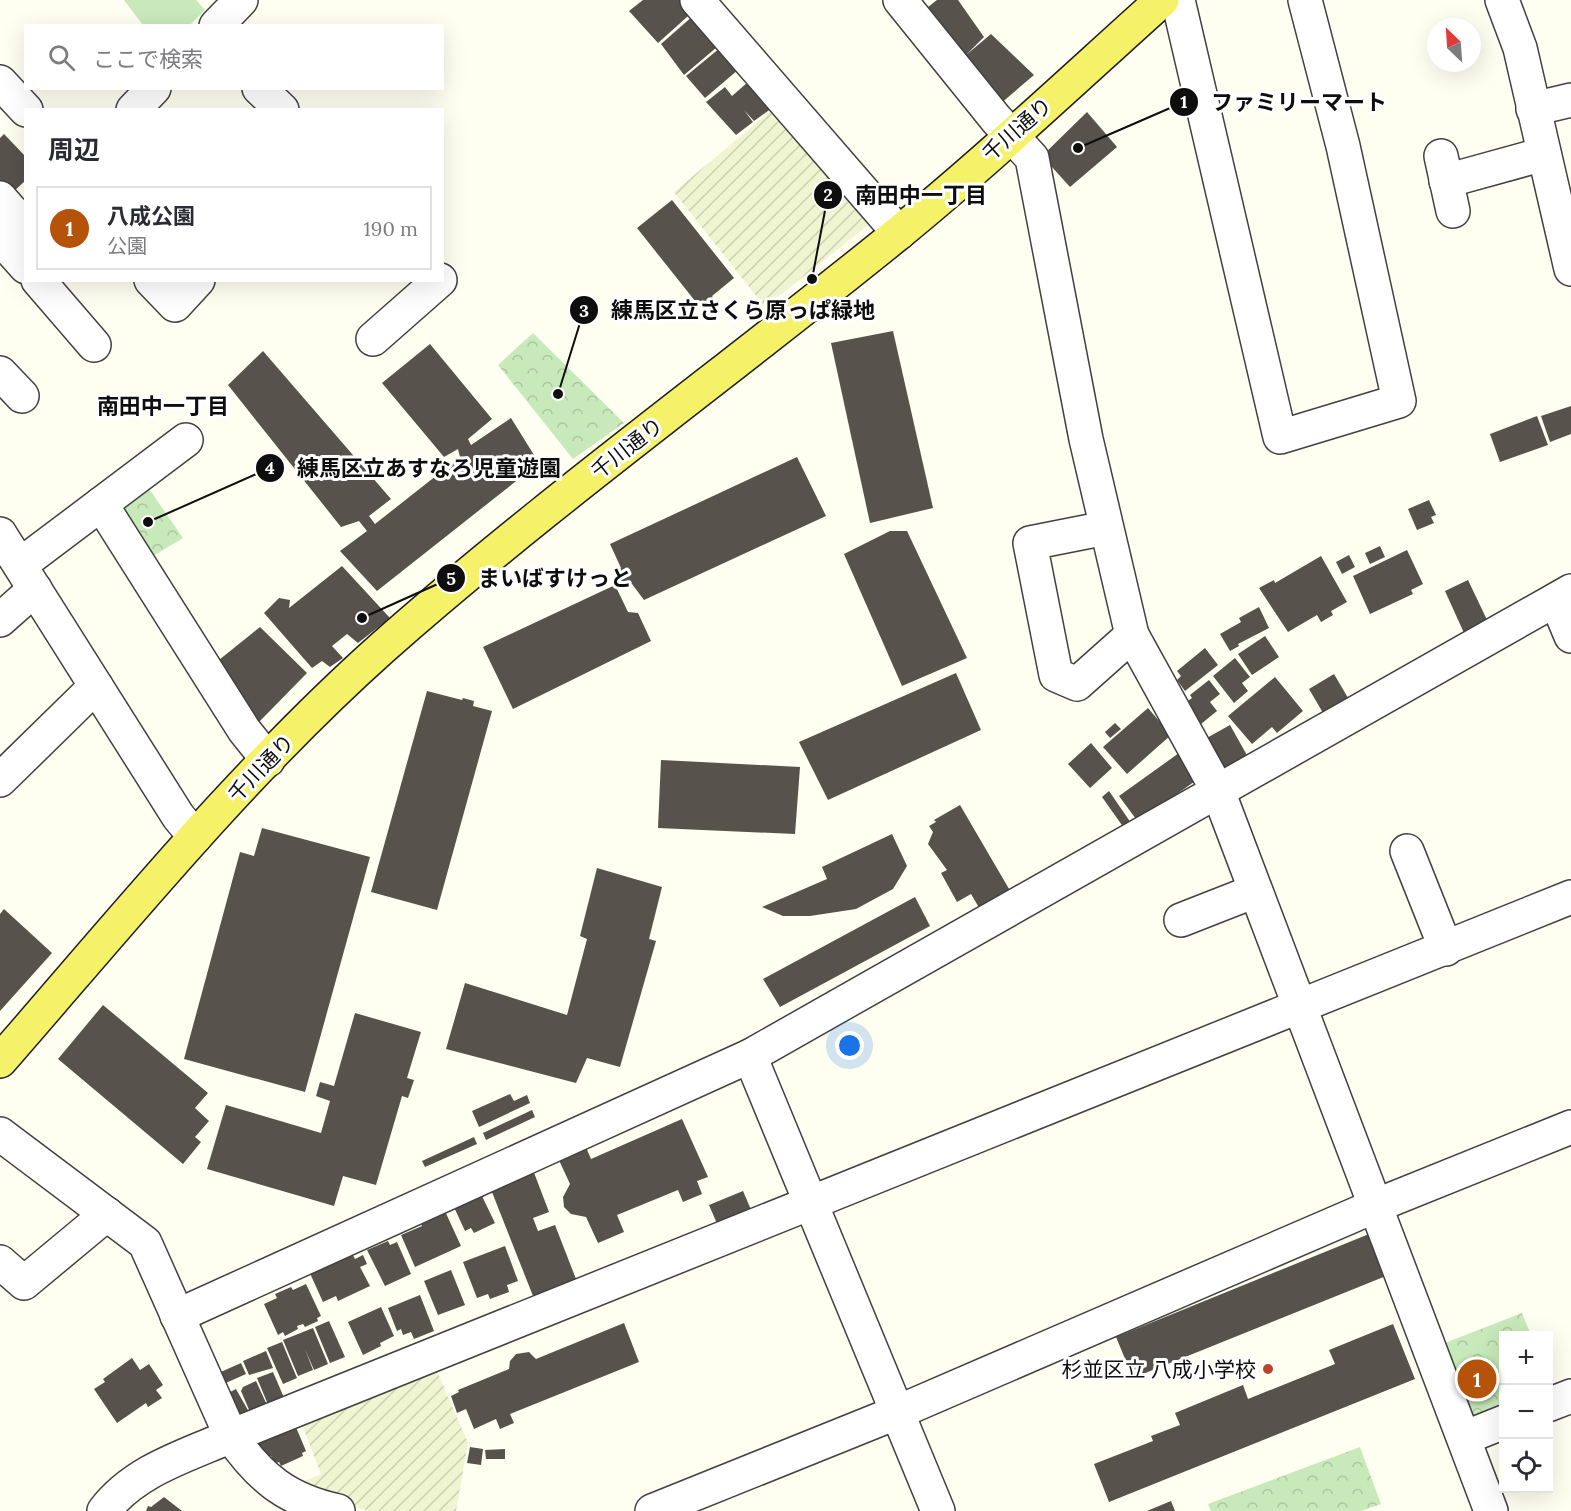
<!DOCTYPE html>
<html lang="ja">
<meta charset="utf-8">
<style>
:root{--surface:#fff;--page:#f2f2f3;--text:#2b2b33;--muted:#7c7c81;--line:#e1e1e2;--accent:#b45309}
body{margin:0;font-family:Lora,"Noto Sans JP",serif;background:var(--page);color:var(--text)}
.controls{position:absolute;right:18px;bottom:18px;display:grid;overflow:hidden;border-radius:0px;box-shadow:0 6px 24px #0002}
.controls button{width:54px;height:54px;display:grid;place-items:center;padding:0;border:0;border-bottom:2px solid var(--line);background:var(--surface);color:var(--text);font:30px sans-serif}
.compass{position:absolute;left:1427px;top:18px;width:54px;height:54px;border-radius:50%;background:var(--surface);box-shadow:0 6px 24px #0002;rotate:335deg}
.you{position:absolute;left:850px;top:1046px;width:21px;height:21px;margin:-15px;border:4px solid #fff;border-radius:50%;background:#1a73e8;box-shadow:0 0 0 9px #1a73e833}
.badge{display:grid;place-items:center;width:39px;height:39px;border-radius:50%;background:var(--accent);color:#fff;font-size:20px;font-weight:700}
.pin{position:absolute;translate:-50% -50%;border:3px solid #fff;box-shadow:0 2px 6px #0006}
.list{margin:0;padding:0;list-style:none}
h2{display:flex;justify-content:space-between;align-items:center;height:78px;margin:0;padding:0 24px;font-size:26px}
h2 small{font-size:20px;font-weight:400;color:var(--muted)}
.list li{display:grid;grid-template-columns:39px 1fr auto;gap:18px;align-items:center;box-sizing:border-box;height:84px;margin:0 12px 12px;padding:0 12px;border:2px solid var(--line);border-radius:0px}
.list b{display:block;font-size:22px;white-space:nowrap}
.list p{margin:0;font-size:20px;white-space:nowrap;color:var(--muted)}
.list em{font-size:20px;font-style:normal;color:var(--muted)}
.icon{flex:none;width:33px;height:33px;fill:none;stroke:currentColor;stroke-width:2;stroke-linecap:round;stroke-linejoin:round}
.map{position:relative;flex:none;width:1571px;height:1511px;overflow:hidden}
.search{position:absolute;background:var(--surface);box-shadow:0 6px 24px #0002;left:24px;top:24px;width:420px;height:66px;display:flex;align-items:center;gap:15px;box-sizing:border-box;padding:0 21px;border-radius:0px;color:var(--muted);font-size:22px}
.panel{position:absolute;background:var(--surface);box-shadow:0 6px 24px #0002;left:24px;top:108px;width:420px;height:174px;border-radius:0px}
.map>svg:first-child{display:block}
.farmland{fill:url(#farmland-furrows)}
.grass{fill:#c8e9ba}
.park{fill:url(#park-crowns)}
.building{fill:#57524b}
.lines{fill:none;stroke-linecap:round;stroke-linejoin:round}
.minor-casing{stroke:#414141;stroke-width:36}
.major-casing{stroke:#1f1f1f;stroke-width:36}
.minor{stroke:#fff;stroke-width:33}
.major{stroke:#f5f26a;stroke-width:33}
.poi-dot{fill:#bc4229;stroke:#fff;stroke-width:2}
.labels{text-anchor:middle;dominant-baseline:central;stroke-width:6;stroke-linejoin:round;paint-order:stroke}
.street-label{font-size:21px;fill:#0e0e0e;stroke:#fff}
.poi-label{font-size:21px;fill:#0e0e0e;stroke:#fff;text-anchor:end}
.neighbourhood-label{font-size:22px;font-weight:bold;fill:#0e0e0e;stroke:#fff}
.leader{fill:none;stroke:#0e0e0e;stroke-width:2}
.callout-dot{fill:#0e0e0e;stroke:#fff;stroke-width:2}
.mark-label{font-size:18px;text-anchor:middle;font-weight:bold;fill:#fff}
.callout-label{font-size:22px;text-anchor:middle;font-weight:bold;fill:#0e0e0e;stroke:#fff;stroke-width:6;stroke-linejoin:round;paint-order:stroke}
</style>
<div class="map">
<svg width="1571" height="1511" viewBox="0 0 1571 1511">
<defs>
<pattern id="farmland-furrows" width="10" height="10" patternUnits="userSpaceOnUse" patternTransform="scale(1.5)"><rect width="10" height="10" fill="#eff4d1"/><path d="M-1 1l2-2M0 10L10 0M9 11l2-2" fill="none" stroke="#ccd0b2"/></pattern>
<pattern id="park-crowns" width="20" height="18" patternUnits="userSpaceOnUse" patternTransform="scale(1.5)"><rect width="20" height="18" fill="#c8e9ba"/><path d="M2 6a3 3 0 1 1 6 0M12 15a3 3 0 1 1 6 0" fill="none" stroke="#abc79f"/></pattern>
</defs>
<rect width="100%" height="100%" fill="#fefff0"/>
<g class="farmland">
<path d="M 779,104 L 876,219 L 765,307 L 674,192 Z"/>
<path d="M 434,1364 L 468,1443 L 456,1511 L 370,1511 L 340,1504 L 297,1484 L 321,1474 L 301,1422 Z"/>
</g>
<path class="grass" d="M 124,0 L 196,0 L 205,10 L 190,25 L 143,25 Z"/>
<g class="park">
<path d="M 533,333 L 624,423 L 573,459 L 498,365 Z"/>
<path d="M 145,483 L 183,538 L 148,559 L 114,506 Z"/>
<path d="M 1522,1313 L 1531,1335 L 1504,1336 L 1503,1412 L 1468,1426 L 1437,1346 Z"/>
<path d="M 1360,1447 L 1381,1504 L 1361,1511 L 1211,1511 L 1208,1504 Z"/>
</g>
<g class="building">
<path d="M 643,0 L 692,0 L 697,8 L 658,43 L 629,11 Z"/>
<path d="M 937,0 L 958,0 L 984,37 L 966,55 L 991,34 L 1034,75 L 993,110 L 923,11 Z"/>
<path d="M 702,8 L 723,42 L 684,75 L 661,44 Z"/>
<path d="M 726,43 L 745,64 L 705,98 L 686,76 Z"/>
<path d="M 756,75 L 779,103 L 754,121 L 744,110 L 753,122 L 736,135 L 706,102 L 725,87 L 732,96 Z"/>
<path d="M 1087,112 L 1117,147 L 1070,187 L 1042,156 Z"/>
<path d="M 4,134 L 26,157 L 26,180 L 12,193 L 0,180 L 0,138 Z"/>
<path d="M 672,200 L 734,278 L 712,296 L 716,301 L 703,311 L 637,228 Z"/>
<path d="M 893,331 L 933,508 L 870,523 L 831,343 Z"/>
<path d="M 430,344 L 492,419 L 468,439 L 471,445 L 511,418 L 539,463 L 377,591 L 340,551 L 367,531 L 359,521 L 341,527 L 228,385 L 263,351 L 391,499 L 369,516 L 375,524 L 460,457 L 458,449 L 444,457 L 382,383 Z"/>
<path d="M 1571,406 L 1571,434 L 1550,442 L 1541,416 Z"/>
<path d="M 1537,416 L 1548,445 L 1500,462 L 1490,434 Z"/>
<path d="M 797,457 L 826,516 L 644,600 L 632,584 L 624,589 L 615,570 L 621,568 L 610,544 Z"/>
<path d="M 1429,500 L 1436,515 L 1431,517 L 1434,523 L 1417,530 L 1408,509 Z"/>
<path d="M 890,531 L 907,531 L 967,658 L 902,686 L 844,554 Z"/>
<path d="M 1380,546 L 1385,557 L 1370,564 L 1365,553 Z"/>
<path d="M 1407,550 L 1423,584 L 1411,590 L 1413,594 L 1370,614 L 1353,576 Z"/>
<path d="M 1349,555 L 1355,567 L 1342,574 L 1336,562 Z"/>
<path d="M 1321,556 L 1347,602 L 1331,611 L 1333,615 L 1321,622 L 1317,615 L 1288,632 L 1259,588 L 1274,580 L 1275,583 Z"/>
<path d="M 342,566 L 390,618 L 358,643 L 347,634 L 332,646 L 343,658 L 330,667 L 322,661 L 312,668 L 264,613 L 279,598 L 290,600 L 289,608 Z"/>
<path d="M 1468,580 L 1488,622 L 1464,633 L 1445,591 Z"/>
<path d="M 615,585 L 628,612 L 638,613 L 651,641 L 513,709 L 483,647 Z"/>
<path d="M 1259,607 L 1269,628 L 1238,644 L 1239,646 L 1230,651 L 1220,634 L 1241,622 L 1239,618 Z"/>
<path d="M 260,627 L 307,673 L 258,723 L 214,664 Z"/>
<path d="M 1265,636 L 1279,657 L 1252,675 L 1238,654 Z"/>
<path d="M 1205,648 L 1218,665 L 1185,691 L 1177,680 L 1181,676 L 1177,671 Z"/>
<path d="M 1235,658 L 1250,677 L 1242,683 L 1248,691 L 1234,703 L 1213,676 Z"/>
<path d="M 956,673 L 981,730 L 828,800 L 799,742 Z"/>
<path d="M 1334,674 L 1351,703 L 1326,718 L 1309,689 Z"/>
<path d="M 1275,677 L 1303,711 L 1277,733 L 1272,727 L 1252,744 L 1228,716 Z"/>
<path d="M 1209,680 L 1220,694 L 1210,702 L 1217,711 L 1201,724 L 1185,703 L 1192,698 L 1190,695 Z"/>
<path d="M 427,691 L 462,700 L 463,698 L 474,701 L 473,706 L 492,711 L 437,910 L 371,892 Z"/>
<path d="M 1148,708 L 1171,735 L 1127,774 L 1103,747 Z"/>
<path d="M 1115,723 L 1121,729 L 1110,738 L 1105,732 Z"/>
<path d="M 1230,725 L 1248,757 L 1223,771 L 1205,739 Z"/>
<path d="M 1091,743 L 1112,768 L 1090,788 L 1068,764 Z"/>
<path d="M 1179,753 L 1198,779 L 1148,815 L 1145,812 L 1136,819 L 1119,796 Z"/>
<path d="M 661,760 L 800,767 L 795,834 L 658,828 Z"/>
<path d="M 1109,791 L 1131,823 L 1124,828 L 1102,797 Z"/>
<path d="M 960,805 L 1012,894 L 981,911 L 971,894 L 957,902 L 941,873 L 947,870 L 928,844 L 933,832 L 929,826 L 936,822 L 934,820 Z"/>
<path d="M 262,828 L 370,857 L 305,1092 L 184,1059 L 240,852 L 254,856 Z"/>
<path d="M 892,834 L 907,866 L 893,889 L 856,909 L 810,916 L 783,916 L 762,907 L 827,879 L 822,867 Z"/>
<path d="M 597,868 L 662,887 L 649,939 L 656,941 L 620,1067 L 587,1058 L 576,1083 L 446,1049 L 465,983 L 567,1015 L 587,939 L 580,936 Z"/>
<path d="M 915,897 L 930,926 L 780,1007 L 763,979 Z"/>
<path d="M 4,909 L 52,953 L 0,1011 L 0,914 Z"/>
<path d="M 103,1005 L 208,1093 L 195,1108 L 209,1121 L 195,1137 L 201,1142 L 183,1164 L 58,1059 Z"/>
<path d="M 355,1013 L 421,1032 L 407,1078 L 414,1080 L 408,1098 L 402,1096 L 376,1185 L 343,1176 L 334,1206 L 207,1169 L 226,1105 L 321,1133 L 330,1101 L 316,1096 L 320,1082 L 334,1086 Z"/>
<path d="M 510,1094 L 514,1101 L 527,1095 L 530,1103 L 479,1127 L 472,1111 Z"/>
<path d="M 532,1110 L 535,1117 L 486,1140 L 483,1133 Z"/>
<path d="M 682,1119 L 708,1177 L 697,1181 L 702,1194 L 683,1202 L 678,1190 L 617,1215 L 624,1232 L 598,1243 L 586,1217 L 571,1214 L 564,1207 L 563,1197 L 570,1184 L 558,1158 L 585,1145 L 591,1159 Z"/>
<path d="M 474,1137 L 477,1144 L 425,1167 L 422,1161 Z"/>
<path d="M 533,1170 L 549,1212 L 533,1218 L 538,1231 L 555,1225 L 576,1279 L 533,1296 L 490,1187 Z"/>
<path d="M 743,1191 L 752,1212 L 718,1226 L 709,1205 Z"/>
<path d="M 480,1192 L 495,1223 L 474,1233 L 471,1228 L 465,1231 L 453,1205 Z"/>
<path d="M 444,1209 L 461,1246 L 415,1267 L 401,1235 L 422,1226 L 419,1220 Z"/>
<path d="M 1369,1234 L 1386,1276 L 1133,1378 L 1116,1337 Z"/>
<path d="M 388,1241 L 390,1245 L 397,1242 L 411,1274 L 385,1286 L 367,1250 Z"/>
<path d="M 505,1246 L 518,1281 L 507,1285 L 509,1292 L 490,1299 L 488,1294 L 477,1298 L 463,1262 Z"/>
<path d="M 350,1250 L 355,1259 L 363,1255 L 367,1264 L 360,1267 L 370,1286 L 338,1301 L 336,1296 L 323,1302 L 308,1269 Z"/>
<path d="M 451,1270 L 465,1305 L 438,1315 L 424,1281 Z"/>
<path d="M 306,1284 L 321,1316 L 317,1318 L 318,1321 L 305,1327 L 303,1324 L 297,1326 L 298,1329 L 285,1336 L 283,1332 L 278,1335 L 264,1304 L 277,1298 L 275,1294 L 291,1287 L 293,1290 Z"/>
<path d="M 420,1295 L 434,1331 L 414,1339 L 411,1332 L 403,1335 L 401,1329 L 397,1331 L 388,1308 Z"/>
<path d="M 381,1307 L 394,1336 L 380,1343 L 381,1346 L 363,1355 L 348,1322 Z"/>
<path d="M 329,1321 L 345,1357 L 330,1363 L 315,1327 Z"/>
<path d="M 624,1323 L 639,1362 L 510,1414 L 514,1423 L 500,1429 L 496,1419 L 474,1429 L 466,1409 L 457,1413 L 451,1396 L 459,1392 L 458,1390 L 509,1369 L 510,1361 L 516,1354 L 529,1352 L 536,1359 Z"/>
<path d="M 1393,1324 L 1415,1379 L 1109,1502 L 1094,1464 L 1153,1441 L 1151,1436 L 1180,1425 L 1175,1413 L 1243,1385 L 1248,1399 L 1335,1364 L 1329,1350 Z"/>
<path d="M 313,1328 L 328,1364 L 314,1370 L 305,1349 L 313,1370 L 298,1376 L 283,1340 Z"/>
<path d="M 282,1342 L 297,1378 L 283,1384 L 267,1348 Z"/>
<path d="M 266,1351 L 273,1368 L 249,1375 L 243,1361 Z"/>
<path d="M 132,1358 L 140,1370 L 149,1364 L 163,1385 L 156,1390 L 162,1398 L 148,1407 L 146,1403 L 117,1423 L 94,1389 L 105,1382 L 103,1379 Z"/>
<path d="M 241,1363 L 246,1374 L 219,1386 L 214,1375 Z"/>
<path d="M 273,1372 L 285,1400 L 269,1407 L 257,1378 Z"/>
<path d="M 256,1381 L 267,1405 L 250,1412 L 241,1391 L 243,1387 Z"/>
<path d="M 236,1389 L 249,1412 L 238,1417 L 224,1395 Z"/>
<path d="M 295,1425 L 306,1451 L 302,1453 L 303,1456 L 281,1466 L 279,1462 L 274,1464 L 271,1456 L 268,1457 L 266,1453 L 261,1455 L 256,1442 Z"/>
<path d="M 470,1447 L 483,1449 L 481,1465 L 467,1463 Z"/>
<path d="M 505,1449 L 505,1459 L 486,1459 L 485,1450 Z"/>
<path d="M 164,1497 L 182,1511 L 146,1511 L 148,1506 L 151,1507 Z"/>
<path d="M 1171,1501 L 1175,1511 L 1147,1511 Z"/>
</g>
<g class="lines">
<defs>
<g id="minor">
<path d="M 697,0 L 899,233"/>
<path d="M 900,0 L 996,119 L 1032,158 L 1086,439 L 1132,635 L 1218,791 L 1491,1511"/>
<path d="M 1178,0 L 1280,437 L 1399,401 L 1343,146 L 1305,0"/>
<path d="M 1502,0 L 1520,48 L 1571,269"/>
<path d="M 216,26 L 241,0"/>
<path d="M 0,82 L 26,110"/>
<path d="M 259,88 L 282,110"/>
<path d="M 1533,109 L 1571,100"/>
<path d="M 133,110 L 154,88"/>
<path d="M 1441,156 L 1453,211"/>
<path d="M 1446,181 L 1544,154"/>
<path d="M 0,198 L 20,221"/>
<path d="M 1,239 L 26,267"/>
<path d="M 0,240 L 26,216"/>
<path d="M 38,280 L 94,345"/>
<path d="M 151,280 L 175,305 L 198,280"/>
<path d="M 373,339 L 440,280"/>
<path d="M 0,373 L 22,396"/>
<path d="M 101,504 L 244,730 L 268,760"/>
<path d="M 1106,528 L 1030,543 L 1056,675 L 1077,684 L 1132,635"/>
<path d="M 0,534 L 178,816 L 195,837"/>
<path d="M 20,565 L 186,440"/>
<path d="M 1556,600 L 1571,636"/>
<path d="M 0,620 L 35,589"/>
<path d="M 0,780 L 96,686"/>
<path d="M 1407,851 L 1446,949"/>
<path d="M 1181,920 L 1255,891"/>
<path d="M 750,1056 L 938,1511"/>
<path d="M 0,1134 L 145,1243 L 231,1436 C 260,1478 287,1500 338,1511"/>
<path d="M 0,1262 L 24,1283 L 107,1214"/>
<path d="M 177,1316 L 750,1056 L 1571,591"/>
<path d="M 1548,1405 L 1571,1396"/>
<path d="M 1464,1438 L 1504,1422"/>
<path d="M 104,1511 C 135,1470 186,1456 231,1436 L 1571,897"/>
<path d="M 652,1511 L 898,1412 L 1375,1206 L 1571,1127"/>
</g>
<path id="major" d="M 0,1061 C 123,920 242,773 382,648 C 546,503 725,374 895,236 C 987,161 1074,79 1162,0"/>
</defs>
<use href="#minor" class="minor-casing"/>
<use href="#major" class="major-casing"/>
<use href="#minor" class="minor"/>
<use href="#major" class="major"/>
</g>
<circle class="poi-dot" cx="1268" cy="1369" r="6"/>
<g class="labels">
<g class="street-label">
<text transform="translate(1017 129) rotate(-41)">千川通り</text>
<text transform="translate(627 448) rotate(-38)">千川通り</text>
<text transform="translate(261 768) rotate(-46)">千川通り</text>
</g>
<g class="poi-label">
<text x="1256" y="1369">杉並区立 八成小学校</text>
</g>
<g class="neighbourhood-label">
<text x="163" y="406">南田中一丁目</text>
</g>
</g>
<path class="leader" d="M1078 148L1184 102M812 279L828 195M558 394L584 310M148 522L270 468M362 618L451 578"/>
<g class="callout-dot">
<circle cx="1078" cy="148" r="6"/>
<circle cx="812" cy="279" r="6"/>
<circle cx="558" cy="394" r="6"/>
<circle cx="148" cy="522" r="6"/>
<circle cx="362" cy="618" r="6"/>
<circle cx="1184" cy="102" r="15"/>
<circle cx="828" cy="195" r="15"/>
<circle cx="584" cy="310" r="15"/>
<circle cx="270" cy="468" r="15"/>
<circle cx="451" cy="578" r="15"/>
</g>
<g class="mark-label">
<text x="1184" y="108">1</text>
<text x="828" y="201">2</text>
<text x="584" y="317">3</text>
<text x="270" y="474">4</text>
<text x="451" y="585">5</text>
</g>
<g class="callout-label">
<text x="1299" y="110">ファミリーマート</text>
<text x="921" y="203">南田中一丁目</text>
<text x="743" y="318">練馬区立さくら原っぱ緑地</text>
<text x="429" y="476">練馬区立あすなろ児童遊園</text>
<text x="555" y="586">まいばすけっと</text>
</g>
</svg>
<div class="controls">
<button>+</button>
<button>−</button>
<button><svg class="icon" aria-label="locate" viewBox="0 0 24 24"><circle cx="12" cy="12" r="6"/><path d="M12 2v4M12 18v4M2 12h4M18 12h4"/></svg></button>
</div>
<svg class="compass" viewBox="-18 -18 36 36"><path d="M0-13l5 13h-10z" fill="#e53935"/><path d="M0 13l5-13h-10z" fill="#7c7c81"/></svg>
<div class="you"></div>
<div class="pin badge" style="left:1477px;top:1379px">1</div>
<div class="search"><svg class="icon" aria-label="search" viewBox="0 0 24 24"><circle cx="10" cy="10" r="6"/><path d="M15 15l6 6"/></svg>ここで検索</div>
<section class="panel">
<h2>周辺<small></small></h2>
<ul class="list">
<li><span class="badge">1</span><div><b>八成公園</b><p>公園</p></div><em>190 m</em></li>
</ul>
</section>
</div>
